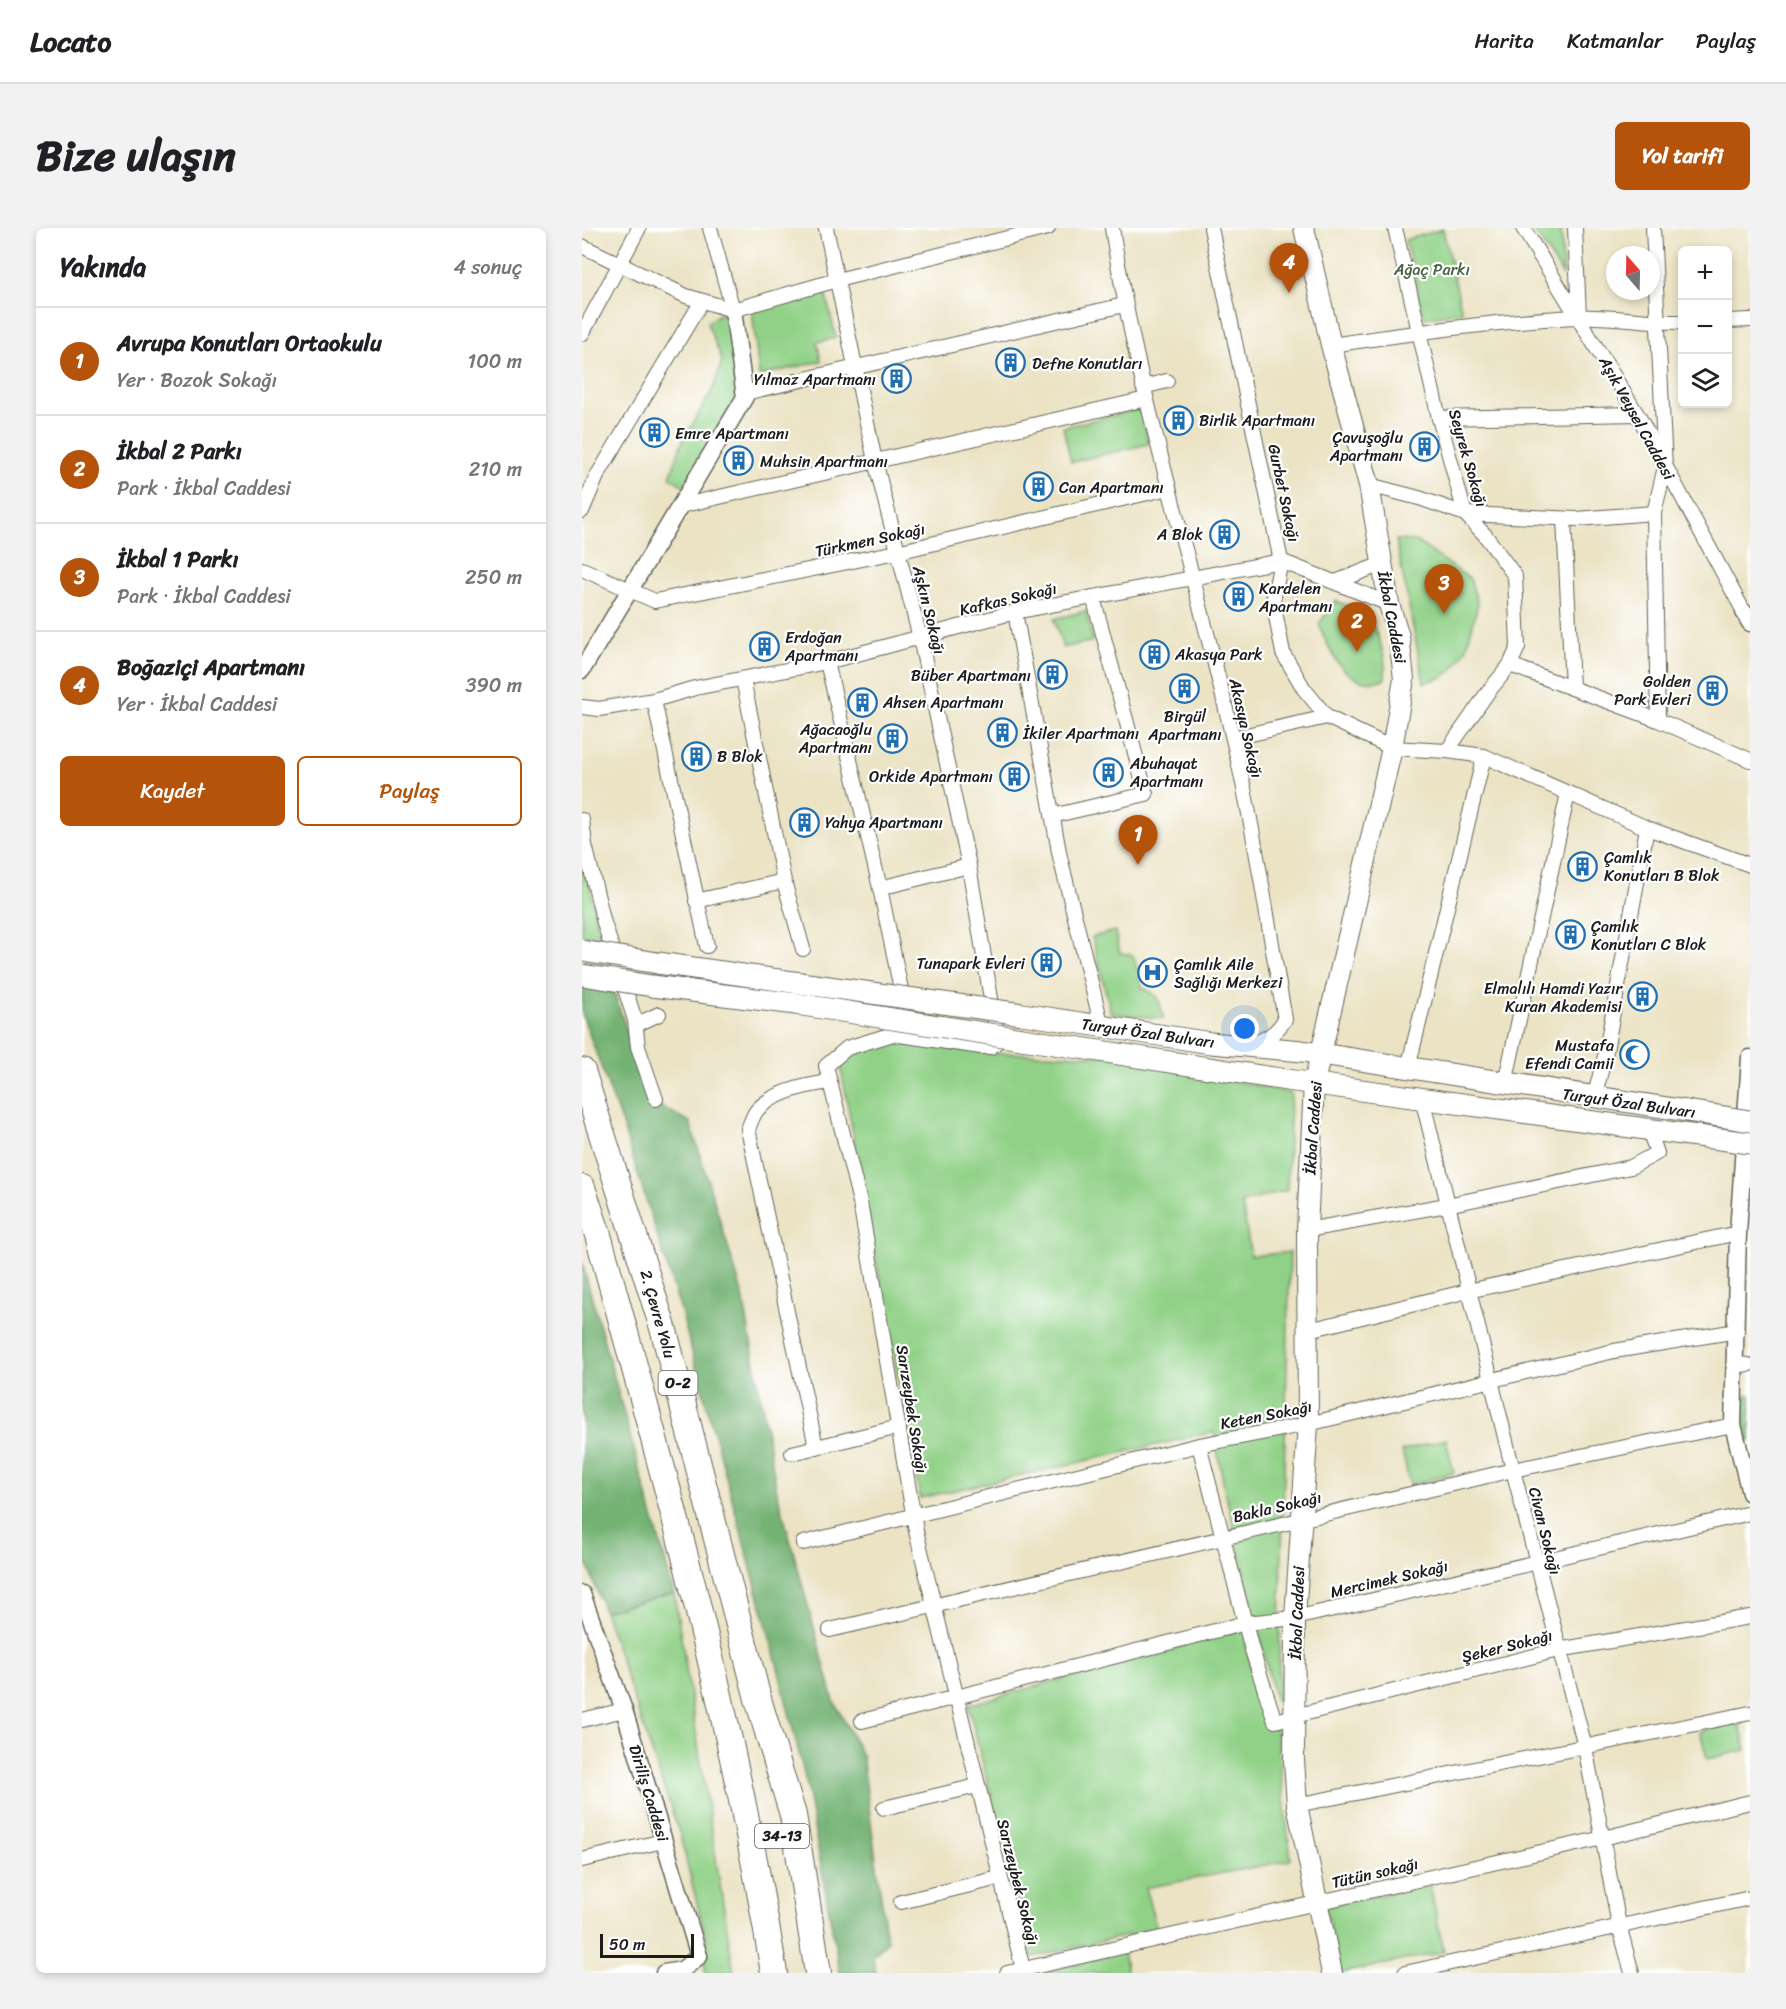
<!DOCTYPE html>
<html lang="tr">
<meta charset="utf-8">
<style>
:root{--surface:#fff;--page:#f2f2f2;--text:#202124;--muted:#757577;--line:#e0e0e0;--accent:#b45309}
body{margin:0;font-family:Sriracha,sans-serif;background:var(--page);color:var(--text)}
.controls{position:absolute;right:18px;top:18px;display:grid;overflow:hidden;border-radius:9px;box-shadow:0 3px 9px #0003}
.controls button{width:54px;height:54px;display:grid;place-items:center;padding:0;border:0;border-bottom:2px solid var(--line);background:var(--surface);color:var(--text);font:30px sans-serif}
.compass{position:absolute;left:1024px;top:18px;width:54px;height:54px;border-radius:50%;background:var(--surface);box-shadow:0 3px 9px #0003;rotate:340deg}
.scale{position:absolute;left:18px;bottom:15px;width:94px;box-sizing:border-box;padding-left:6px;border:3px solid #1c1c1c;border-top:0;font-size:16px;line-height:21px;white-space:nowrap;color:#1c1c1c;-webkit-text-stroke:4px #fff;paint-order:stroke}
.you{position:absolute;left:663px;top:801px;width:21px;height:21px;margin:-15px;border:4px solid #fff;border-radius:50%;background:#1a73e8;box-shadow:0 0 0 9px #1a73e833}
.badge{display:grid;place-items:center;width:39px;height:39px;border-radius:50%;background:var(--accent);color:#fff;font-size:20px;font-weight:700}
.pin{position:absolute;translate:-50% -50px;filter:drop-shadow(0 2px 3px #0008)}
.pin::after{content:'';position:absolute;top:32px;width:21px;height:18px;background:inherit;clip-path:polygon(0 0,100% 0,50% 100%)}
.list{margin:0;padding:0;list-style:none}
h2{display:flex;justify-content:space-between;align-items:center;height:78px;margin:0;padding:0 24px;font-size:26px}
h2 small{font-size:20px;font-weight:400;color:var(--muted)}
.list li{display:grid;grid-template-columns:39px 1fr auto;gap:18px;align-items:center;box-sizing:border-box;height:108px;padding:0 24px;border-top:2px solid var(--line)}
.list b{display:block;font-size:22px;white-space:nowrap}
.list p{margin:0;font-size:20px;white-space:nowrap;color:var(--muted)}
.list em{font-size:20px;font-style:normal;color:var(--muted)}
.actions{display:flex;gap:12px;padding:18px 24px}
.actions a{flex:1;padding:14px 0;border:2px solid var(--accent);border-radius:9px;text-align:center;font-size:21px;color:var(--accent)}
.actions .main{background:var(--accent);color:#fff}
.icon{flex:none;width:33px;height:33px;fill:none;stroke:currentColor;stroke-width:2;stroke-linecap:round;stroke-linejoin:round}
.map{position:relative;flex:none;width:1168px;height:1745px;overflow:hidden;border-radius:9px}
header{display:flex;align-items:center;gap:36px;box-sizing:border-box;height:84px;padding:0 30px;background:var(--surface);border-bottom:2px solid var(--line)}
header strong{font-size:28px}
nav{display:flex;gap:33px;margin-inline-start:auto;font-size:21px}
.intro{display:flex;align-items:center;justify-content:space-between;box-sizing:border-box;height:144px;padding:0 36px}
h1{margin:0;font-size:42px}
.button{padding:15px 27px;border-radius:9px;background:var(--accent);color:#fff;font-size:21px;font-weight:700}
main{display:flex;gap:36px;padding:0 36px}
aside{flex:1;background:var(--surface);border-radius:9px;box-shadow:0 3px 9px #0003}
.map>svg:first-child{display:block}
.green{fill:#91d187;stroke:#567652;stroke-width:1.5}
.forest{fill:#74b374;stroke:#486848;stroke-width:1.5}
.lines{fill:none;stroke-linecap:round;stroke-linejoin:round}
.minor-casing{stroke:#646257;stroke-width:16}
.tertiary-casing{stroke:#646257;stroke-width:19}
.secondary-casing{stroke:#646257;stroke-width:22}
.primary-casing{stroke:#646257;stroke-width:23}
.motorway-casing{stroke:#646257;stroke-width:28}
.minor{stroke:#fff;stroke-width:14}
.tertiary{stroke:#fff;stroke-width:16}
.secondary{stroke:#fff;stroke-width:20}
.primary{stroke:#fff;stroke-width:21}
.motorway{stroke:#fff;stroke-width:26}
.primary-bridge-casing{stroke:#646257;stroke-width:23;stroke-linecap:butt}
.primary-bridge{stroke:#fff;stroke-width:21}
.labels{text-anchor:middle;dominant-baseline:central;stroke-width:4.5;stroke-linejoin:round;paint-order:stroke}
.shield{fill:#fff;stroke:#606060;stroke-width:1.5}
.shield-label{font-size:15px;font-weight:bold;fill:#1c1c1c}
.park-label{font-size:16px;fill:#4b6447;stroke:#fff}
.poi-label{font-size:16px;fill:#1c1c1c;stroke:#fff;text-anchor:start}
.street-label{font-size:16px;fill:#1c1c1c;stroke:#fff}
</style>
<header>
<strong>Locato</strong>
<nav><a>Harita</a><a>Katmanlar</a><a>Paylaş</a></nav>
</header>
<div class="intro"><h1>Bize ulaşın</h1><a class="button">Yol tarifi</a></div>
<main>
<aside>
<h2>Yakında<small>4 sonuç</small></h2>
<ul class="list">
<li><span class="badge">1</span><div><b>Avrupa Konutları Ortaokulu</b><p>Yer · Bozok Sokağı</p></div><em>100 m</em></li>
<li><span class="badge">2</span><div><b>İkbal 2 Parkı</b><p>Park · İkbal Caddesi</p></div><em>210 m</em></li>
<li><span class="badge">3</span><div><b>İkbal 1 Parkı</b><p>Park · İkbal Caddesi</p></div><em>250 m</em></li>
<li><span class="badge">4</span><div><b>Boğaziçi Apartmanı</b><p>Yer · İkbal Caddesi</p></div><em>390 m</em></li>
</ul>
<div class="actions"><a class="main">Kaydet</a><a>Paylaş</a></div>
</aside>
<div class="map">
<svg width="1168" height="1745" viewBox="0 0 1168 1745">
<rect width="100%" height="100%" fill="#fff"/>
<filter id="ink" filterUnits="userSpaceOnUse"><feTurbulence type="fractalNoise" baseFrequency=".0167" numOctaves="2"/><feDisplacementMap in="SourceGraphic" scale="12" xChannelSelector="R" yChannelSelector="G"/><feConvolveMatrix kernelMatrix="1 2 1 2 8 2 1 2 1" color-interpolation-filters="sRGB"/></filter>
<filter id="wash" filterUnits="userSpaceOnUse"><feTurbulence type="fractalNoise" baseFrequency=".008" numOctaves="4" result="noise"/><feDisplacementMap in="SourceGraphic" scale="24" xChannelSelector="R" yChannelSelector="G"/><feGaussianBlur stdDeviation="1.35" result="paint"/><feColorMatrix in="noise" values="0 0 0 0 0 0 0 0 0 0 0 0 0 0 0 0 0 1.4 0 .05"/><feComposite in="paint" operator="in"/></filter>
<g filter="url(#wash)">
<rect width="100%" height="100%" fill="#ebe3c4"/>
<g class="green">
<path d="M 950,0 L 979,0 L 981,47 Z"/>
<path d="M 861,1 L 880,84 L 842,90 L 823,12 Z"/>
<path d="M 242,59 L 254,110 L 235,114 L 239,133 L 177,148 L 170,80 Z"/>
<path d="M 148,85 L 155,169 L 103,259 L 88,249 L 100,214 L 132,159 L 140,132 L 125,95 L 137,86 Z"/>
<path d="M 559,181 L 567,216 L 489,234 L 481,199 Z"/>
<path d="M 814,312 L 834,313 L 888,351 L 896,376 L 884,422 L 870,442 L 861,449 L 842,455 Z"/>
<path d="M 753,373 L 784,384 C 796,406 805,426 803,451 C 765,464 748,426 737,396 Z"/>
<path d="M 504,383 L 511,413 L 481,420 L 472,391 Z"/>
<path d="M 0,617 L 18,711 L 0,707 Z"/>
<path d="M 533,703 L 538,725 L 551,727 L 560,759 L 576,769 L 582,791 L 529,785 L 510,709 Z"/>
<path d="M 297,814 L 415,825 L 534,828 L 709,865 L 705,962 L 660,975 L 669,1028 L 708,1024 L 696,1472 L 693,1472 L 642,1259 L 632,1204 L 338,1270 L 257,830 Z"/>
<path d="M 1162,1167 L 1168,1167 L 1168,1213 L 1163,1213 Z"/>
<path d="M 864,1211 L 872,1245 L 828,1257 L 820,1223 Z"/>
<path d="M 92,1365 L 152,1745 L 123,1745 L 124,1711 L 98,1607 L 22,1383 Z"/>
<path d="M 660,1401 L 683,1495 L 694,1501 L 709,1632 L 563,1660 L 575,1701 L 450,1729 L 386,1477 Z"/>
<path d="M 1157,1494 L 1164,1522 L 1125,1531 L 1118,1503 Z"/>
<path d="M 848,1657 L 862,1724 L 759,1745 L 743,1678 Z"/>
<path d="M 541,1724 L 545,1745 L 457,1745 Z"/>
</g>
<g class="forest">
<path d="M 0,758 L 32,764 L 67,872 L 108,894 L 161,1068 L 195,1264 L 252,1473 L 280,1527 L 305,1713 L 291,1729 L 294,1745 L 258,1745 L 224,1554 L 194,1432 L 98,1080 L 42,902 L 0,786 Z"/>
<path d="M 0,1034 L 92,1365 L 22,1383 L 0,1322 Z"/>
</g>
</g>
<g filter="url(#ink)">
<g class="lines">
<defs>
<g id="minor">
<path d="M 128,0 L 151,82"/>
<path d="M 244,0 L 293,233 L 338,410 L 387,638 L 416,813 L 409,819 L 399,819 L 311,806 L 265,820 L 244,838 L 278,974 L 334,1303 L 442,1745"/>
<path d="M 530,0 C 557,173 612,340 651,511 C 673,603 686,698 703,791 C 695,805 685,810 671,816"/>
<path d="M 629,0 L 699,333 L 691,373 L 701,425 L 722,461 L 745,489 L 810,520 L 865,523 L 906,464 L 928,437 L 936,419 L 933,348 L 903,307 L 883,286 L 857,190 L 813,0"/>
<path d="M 941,0 L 1058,191 L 1162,384"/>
<path d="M 993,0 L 997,87"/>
<path d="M 1071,0 L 1083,239 L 1072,285 L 1076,492"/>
<path d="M 0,18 L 104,68 L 151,82"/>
<path d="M 151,82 L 255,52 L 466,0"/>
<path d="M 1146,93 L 1168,92"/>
<path d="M 0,106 L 57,0"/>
<path d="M 749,117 C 830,105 913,93 995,89 C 1030,87 1065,95 1100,94"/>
<path d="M 561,159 L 585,153"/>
<path d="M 163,165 L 542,77"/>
<path d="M 857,190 L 1055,186"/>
<path d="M 787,257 L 837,270 L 883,286 L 995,291 L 1072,285"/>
<path d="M 98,278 L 564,171"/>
<path d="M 0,283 L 15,248 L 120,73"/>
<path d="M 982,291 L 990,460"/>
<path d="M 0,341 L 73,373 L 315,324 L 587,260"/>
<path d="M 753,354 L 800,336"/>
<path d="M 433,384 L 478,629 L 520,799"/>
<path d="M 245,434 L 298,660 L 327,800"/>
<path d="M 928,437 L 1076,492 L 1168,532"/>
<path d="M 161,451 L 202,653 L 221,721"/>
<path d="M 72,472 L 125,718"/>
<path d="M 0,479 L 17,481 L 72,472 L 113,460 L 245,434 L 433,384 L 699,333 L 807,376"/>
<path d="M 651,510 L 745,489"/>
<path d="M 865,523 L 902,528 L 1065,600 L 1168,637"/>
<path d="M 470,588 L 564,566 L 511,369"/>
<path d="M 0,592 L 3,617 L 22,695 L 53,792 L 56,819 L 74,871"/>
<path d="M 298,660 L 387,638"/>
<path d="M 114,673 L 202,653"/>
<path d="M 53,792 L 56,796 L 77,786"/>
<path d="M 826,840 L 902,528"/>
<path d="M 923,856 L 986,565"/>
<path d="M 840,870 L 931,1242 L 1003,1519 L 1037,1697 L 1050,1745"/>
<path d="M 1012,870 L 1023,828 L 1065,600"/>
<path d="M 725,1002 L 865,977 L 1049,939 L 1075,925 L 1067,902"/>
<path d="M 727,1102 L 886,1063 L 1156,1005"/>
<path d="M 1153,1136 L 1166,1137"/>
<path d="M 617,1217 L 670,1422 L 693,1493 L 976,1422 L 1168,1389"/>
<path d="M 234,1219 L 166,901 C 169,895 171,885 177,880 C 195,863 225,857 248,854"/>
<path d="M 210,1225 L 317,1199"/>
<path d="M 221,1315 L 617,1217 L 726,1196 L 1032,1123 L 1155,1103"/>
<path d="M 248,1402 L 931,1242 L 1151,1197"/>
<path d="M 0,1492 L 42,1482"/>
<path d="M 280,1493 L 664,1395 L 713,1390 L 1168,1285"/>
<path d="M 715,1577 L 1168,1485"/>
<path d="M 302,1580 L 395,1558"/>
<path d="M 0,1632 L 81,1613"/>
<path d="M 319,1674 L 417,1650"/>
<path d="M 425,1745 L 1021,1610 L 1168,1574"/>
<path d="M 823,1745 L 1168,1670"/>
</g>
<g id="tertiary">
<path d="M 1162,384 L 1168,395"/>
<path d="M 0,442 L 163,169 L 151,82"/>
<path d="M 1168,830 L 1156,1005 L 1151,1197 L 1168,1265"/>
<path d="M 0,1366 L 42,1482 L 117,1728 L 100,1742 L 82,1745"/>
</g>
<path id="secondary" d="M 722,0 L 749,117 L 787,257 L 807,376 L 817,408 L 822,451 L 810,520 L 732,855 L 725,1002 L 726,1196 L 713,1390 L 712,1532 L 715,1577 L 750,1745"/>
<g id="primary">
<path d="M 76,735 L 218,755"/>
<path d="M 70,758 L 214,776"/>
<path d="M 440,786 L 629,815 L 720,823 L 1105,883"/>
<path d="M 440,811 L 705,852 L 1100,906"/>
</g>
<g id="motorway">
<path d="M 0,843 L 82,1103 L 176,1471 L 211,1587 L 236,1745"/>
<path d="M 0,960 L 16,1007 C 84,1251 152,1495 192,1745"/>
</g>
</defs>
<use href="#minor" class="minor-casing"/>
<use href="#tertiary" class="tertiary-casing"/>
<use href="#secondary" class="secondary-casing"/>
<use href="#primary" class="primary-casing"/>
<use href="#motorway" class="motorway-casing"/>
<use href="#minor" class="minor"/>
<use href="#tertiary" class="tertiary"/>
<use href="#secondary" class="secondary"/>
<use href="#primary" class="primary"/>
<use href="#motorway" class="motorway"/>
<defs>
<g id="primary-bridge">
<path d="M 0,723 L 76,735"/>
<path d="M 0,747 L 70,758"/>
<path d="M 218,755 L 440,786"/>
<path d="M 214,776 L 440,811"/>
<path d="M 1105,883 L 1168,893"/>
<path d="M 1100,906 L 1168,915"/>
</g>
</defs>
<use href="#primary-bridge" class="primary-bridge-casing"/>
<use href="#primary-bridge" class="primary-bridge"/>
</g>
</g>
<defs>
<symbol id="building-ring" viewBox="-11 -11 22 22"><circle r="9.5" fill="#fff" stroke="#1f6fb2" stroke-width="1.5"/><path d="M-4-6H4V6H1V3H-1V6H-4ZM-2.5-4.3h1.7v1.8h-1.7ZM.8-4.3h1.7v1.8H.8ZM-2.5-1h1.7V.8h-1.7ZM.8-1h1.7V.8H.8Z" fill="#1f6fb2"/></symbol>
<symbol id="hospital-ring" viewBox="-11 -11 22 22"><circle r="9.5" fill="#fff" stroke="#1f6fb2" stroke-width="1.5"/><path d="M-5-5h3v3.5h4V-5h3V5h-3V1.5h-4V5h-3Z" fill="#1f6fb2"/></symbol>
<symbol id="mosque-ring" viewBox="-11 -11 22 22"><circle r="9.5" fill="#fff" stroke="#1f6fb2" stroke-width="1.5"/><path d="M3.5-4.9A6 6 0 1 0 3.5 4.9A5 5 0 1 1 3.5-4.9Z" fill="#1f6fb2"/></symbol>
</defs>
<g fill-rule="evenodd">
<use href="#building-ring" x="412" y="118" width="33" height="33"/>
<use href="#building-ring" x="298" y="134" width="33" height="33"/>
<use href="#building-ring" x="580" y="176" width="33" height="33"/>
<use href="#building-ring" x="56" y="188" width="33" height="33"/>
<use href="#building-ring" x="826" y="202" width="33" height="33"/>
<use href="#building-ring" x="140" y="216" width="33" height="33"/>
<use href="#building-ring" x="440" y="242" width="33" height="33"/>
<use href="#building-ring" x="626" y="290" width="33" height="33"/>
<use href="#building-ring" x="640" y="352" width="33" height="33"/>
<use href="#building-ring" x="166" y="402" width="33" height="33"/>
<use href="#building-ring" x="556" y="410" width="33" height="33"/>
<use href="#building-ring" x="454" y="430" width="33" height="33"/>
<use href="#building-ring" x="586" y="444" width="33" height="33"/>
<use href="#building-ring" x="1114" y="446" width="33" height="33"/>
<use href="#building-ring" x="264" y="458" width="33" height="33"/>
<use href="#building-ring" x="404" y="488" width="33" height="33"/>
<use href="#building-ring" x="294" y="494" width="33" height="33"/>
<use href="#building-ring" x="98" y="512" width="33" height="33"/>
<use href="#building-ring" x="510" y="528" width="33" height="33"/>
<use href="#building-ring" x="416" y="532" width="33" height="33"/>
<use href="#building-ring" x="206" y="578" width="33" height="33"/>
<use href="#building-ring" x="984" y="622" width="33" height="33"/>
<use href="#building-ring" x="972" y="690" width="33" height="33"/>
<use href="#building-ring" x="448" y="718" width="33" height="33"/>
<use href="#hospital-ring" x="554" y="728" width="33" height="33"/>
<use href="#building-ring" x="1044" y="752" width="33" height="33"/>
<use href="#mosque-ring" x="1036" y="810" width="33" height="33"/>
</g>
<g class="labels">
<g class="shield">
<rect x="76.5" y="1143" width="39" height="24" rx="4.5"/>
<rect x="173" y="1596" width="54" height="24" rx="4.5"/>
</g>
<g class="shield-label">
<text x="96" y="1155">O-2</text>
<text x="200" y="1608">34-13</text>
</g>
<g class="park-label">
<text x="850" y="41">Ağaç Parkı</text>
</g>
<g class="poi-label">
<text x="450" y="135">Defne Konutları</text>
<text x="294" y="151" text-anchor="end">Yılmaz Apartmanı</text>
<text x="617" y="192">Birlik Apartmanı</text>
<text x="93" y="205">Emre Apartmanı</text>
<text x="821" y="209" text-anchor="end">Çavuşoğlu<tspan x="821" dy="18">Apartmanı</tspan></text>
<text x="178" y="233">Muhsin Apartmanı</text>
<text x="477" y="259">Can Apartmanı</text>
<text x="621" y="306" text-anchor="end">A Blok</text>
<text x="677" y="360">Kardelen<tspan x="677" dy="18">Apartmanı</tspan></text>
<text x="203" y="409">Erdoğan<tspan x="203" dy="18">Apartmanı</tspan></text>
<text x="593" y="426">Akasya Park</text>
<text x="449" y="447" text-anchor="end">Büber Apartmanı</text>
<text x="1109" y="453" text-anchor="end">Golden<tspan x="1109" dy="18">Park Evleri</tspan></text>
<text x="301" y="474">Ahsen Apartmanı</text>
<text x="603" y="488" text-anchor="middle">Birgül<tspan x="603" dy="18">Apartmanı</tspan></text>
<text x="290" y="501" text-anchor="end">Ağacaoğlu<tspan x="290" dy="18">Apartmanı</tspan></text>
<text x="441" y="505">İkiler Apartmanı</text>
<text x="135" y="528">B Blok</text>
<text x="548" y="535">Abuhayat<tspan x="548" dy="18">Apartmanı</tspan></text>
<text x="411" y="548" text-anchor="end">Orkide Apartmanı</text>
<text x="243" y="594">Yahya Apartmanı</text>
<text x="1022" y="629">Çamlık<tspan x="1022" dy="18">Konutları B Blok</tspan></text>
<text x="1009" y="698">Çamlık<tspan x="1009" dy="18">Konutları C Blok</tspan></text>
<text x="443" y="735" text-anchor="end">Tunapark Evleri</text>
<text x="592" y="736">Çamlık Aile<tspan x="592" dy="18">Sağlığı Merkezi</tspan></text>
<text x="1040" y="760" text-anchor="end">Elmalılı Hamdi Yazır<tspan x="1040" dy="18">Kuran Akademisi</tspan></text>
<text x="1032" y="817" text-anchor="end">Mustafa<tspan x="1032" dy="18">Efendi Camii</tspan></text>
</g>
<g class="street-label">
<text transform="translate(1055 190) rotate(61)">Aşık Veysel Caddesi</text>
<text transform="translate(886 230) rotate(74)">Seyrek Sokağı</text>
<text transform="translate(702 265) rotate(78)">Gurbet Sokağı</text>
<text transform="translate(288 312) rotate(-12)">Türkmen Sokağı</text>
<text transform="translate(426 371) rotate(-13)">Kafkas Sokağı</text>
<text transform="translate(347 382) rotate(76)">Aşkın Sokağı</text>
<text transform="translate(810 389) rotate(79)">İkbal Caddesi</text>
<text transform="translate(664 500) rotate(77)">Akasya Sokağı</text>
<text transform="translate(566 805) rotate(8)">Turgut Özal Bulvarı</text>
<text transform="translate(1047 875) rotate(8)">Turgut Özal Bulvarı</text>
<text transform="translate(731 900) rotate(-86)">İkbal Caddesi</text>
<text transform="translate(76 1086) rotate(74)">2. Çevre Yolu</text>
<text transform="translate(330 1181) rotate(81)">Sarızeybek Sokağı</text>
<text transform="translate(684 1187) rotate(-11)">Keten Sokağı</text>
<text transform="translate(695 1279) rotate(-13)">Bakla Sokağı</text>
<text transform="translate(963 1303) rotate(76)">Civan Sokağı</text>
<text transform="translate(807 1351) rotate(-13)">Mercimek Sokağı</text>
<text transform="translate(715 1385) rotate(-88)">İkbal Caddesi</text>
<text transform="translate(925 1418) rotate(-14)">Şeker Sokağı</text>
<text transform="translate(67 1565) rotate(73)">Diriliş Caddesi</text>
<text transform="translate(793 1645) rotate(-13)">Tütün sokağı</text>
<text transform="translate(436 1654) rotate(76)">Sarızeybek Sokağı</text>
</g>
</g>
</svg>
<div class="controls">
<button>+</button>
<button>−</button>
<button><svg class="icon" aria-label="layers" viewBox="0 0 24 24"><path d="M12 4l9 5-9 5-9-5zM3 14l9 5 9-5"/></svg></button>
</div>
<svg class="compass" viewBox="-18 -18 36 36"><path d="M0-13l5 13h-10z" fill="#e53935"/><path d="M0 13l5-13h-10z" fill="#757577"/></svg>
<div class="scale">50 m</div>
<div class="you"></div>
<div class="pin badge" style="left:556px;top:637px">1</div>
<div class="pin badge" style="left:775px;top:424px">2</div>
<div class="pin badge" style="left:862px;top:386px">3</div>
<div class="pin badge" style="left:707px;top:65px">4</div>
</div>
</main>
